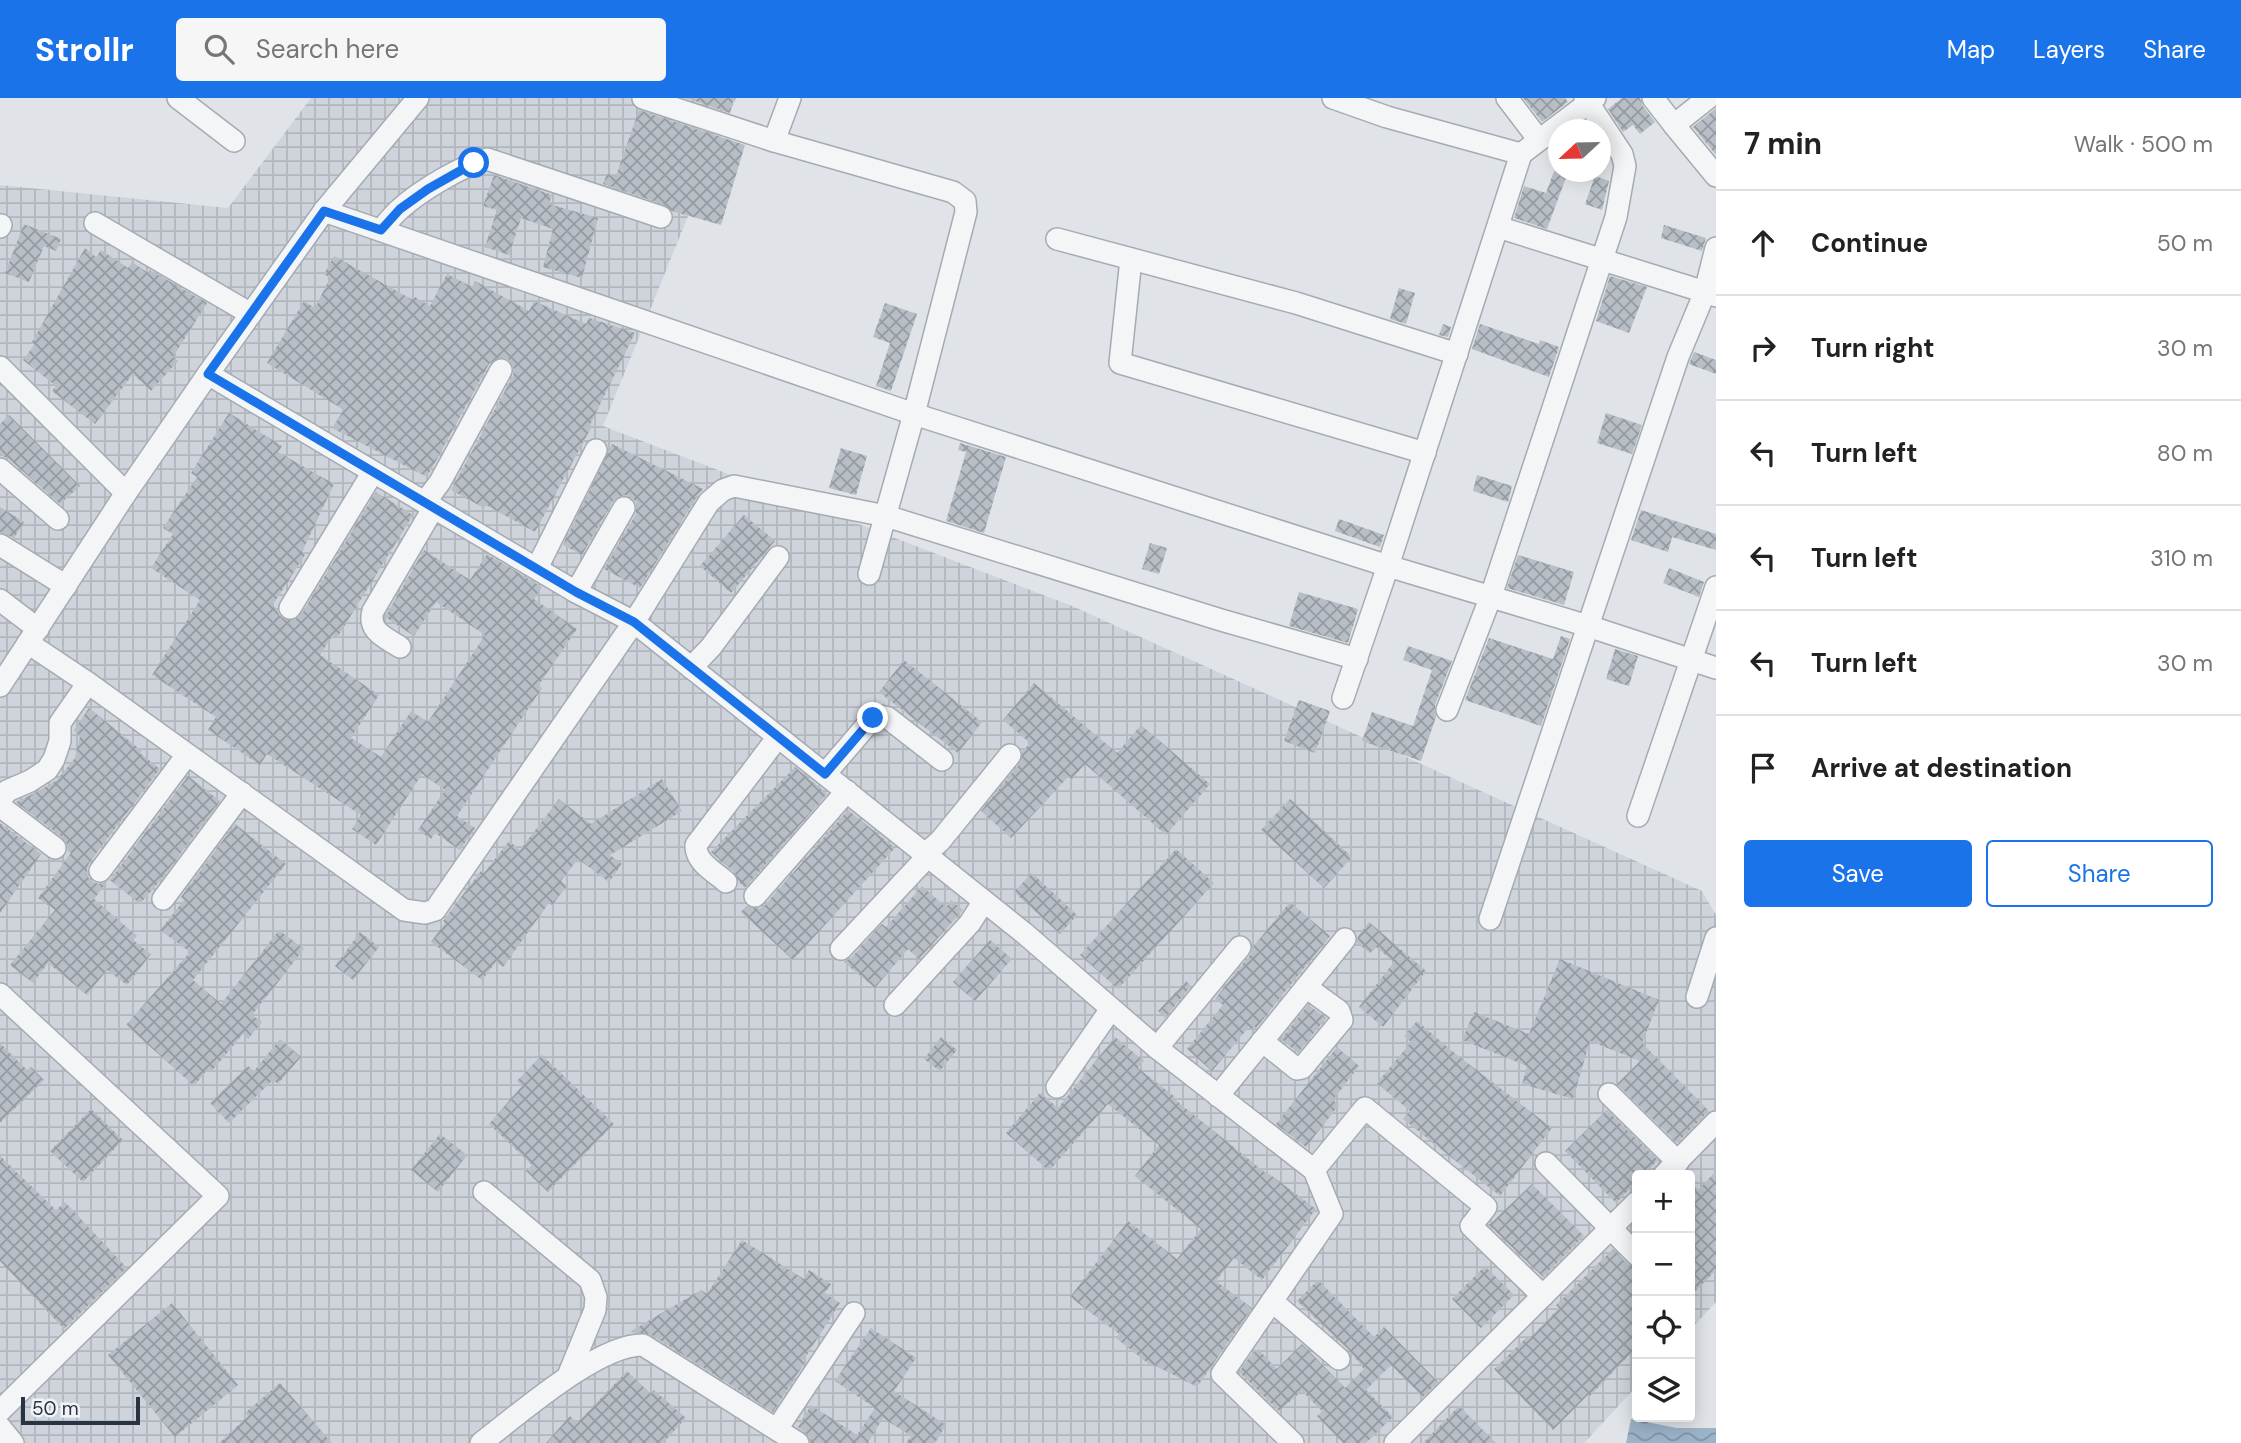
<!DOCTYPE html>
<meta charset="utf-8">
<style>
:root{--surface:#fff;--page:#f6f6f6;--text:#222;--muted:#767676;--line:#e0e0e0;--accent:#1a73e8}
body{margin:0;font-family:"DM Sans",sans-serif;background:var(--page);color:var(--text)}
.controls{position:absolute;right:21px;bottom:21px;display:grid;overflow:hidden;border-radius:7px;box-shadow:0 4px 18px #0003}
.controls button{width:63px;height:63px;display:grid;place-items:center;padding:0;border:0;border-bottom:2px solid var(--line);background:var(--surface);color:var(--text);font:35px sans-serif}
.compass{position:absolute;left:1548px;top:21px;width:63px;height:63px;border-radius:50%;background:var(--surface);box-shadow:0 4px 18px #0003;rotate:248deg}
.scale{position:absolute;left:21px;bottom:18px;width:119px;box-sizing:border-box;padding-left:7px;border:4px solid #293341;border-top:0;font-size:19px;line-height:24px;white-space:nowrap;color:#293341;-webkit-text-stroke:5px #f0f3f7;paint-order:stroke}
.stop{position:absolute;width:21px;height:21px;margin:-16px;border:5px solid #1a73e8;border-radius:50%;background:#fff}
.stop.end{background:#1a73e8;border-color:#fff;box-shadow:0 2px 7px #0008}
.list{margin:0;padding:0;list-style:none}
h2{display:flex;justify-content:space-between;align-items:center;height:91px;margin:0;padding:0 28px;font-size:30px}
h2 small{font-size:23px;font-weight:400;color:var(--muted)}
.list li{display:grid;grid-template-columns:46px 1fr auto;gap:21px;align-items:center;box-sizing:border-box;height:105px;padding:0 28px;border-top:2px solid var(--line)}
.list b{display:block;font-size:26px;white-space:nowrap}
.list em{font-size:23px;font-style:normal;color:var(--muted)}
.actions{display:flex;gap:14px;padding:21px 28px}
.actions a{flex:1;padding:16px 0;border:2px solid var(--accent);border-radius:7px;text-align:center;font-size:24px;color:var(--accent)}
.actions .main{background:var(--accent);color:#fff}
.icon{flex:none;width:38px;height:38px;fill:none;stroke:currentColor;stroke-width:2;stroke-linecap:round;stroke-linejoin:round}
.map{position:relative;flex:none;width:1716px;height:1345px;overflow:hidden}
header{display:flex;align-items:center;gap:42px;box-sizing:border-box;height:98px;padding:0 35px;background:var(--accent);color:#fff}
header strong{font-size:33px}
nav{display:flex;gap:38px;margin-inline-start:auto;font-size:24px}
.search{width:490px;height:63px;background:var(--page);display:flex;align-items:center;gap:18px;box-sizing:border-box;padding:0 24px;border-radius:7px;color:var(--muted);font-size:26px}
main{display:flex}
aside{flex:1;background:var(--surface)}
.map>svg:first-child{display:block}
.industrial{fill:url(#industrial-grid)}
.water{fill:url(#water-waves)}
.building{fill:url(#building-cross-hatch)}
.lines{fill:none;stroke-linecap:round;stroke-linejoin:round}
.minor-casing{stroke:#a5abb3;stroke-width:24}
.minor{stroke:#f3f5f7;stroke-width:21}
.route{stroke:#1a73e8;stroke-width:9}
</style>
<header>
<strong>Strollr</strong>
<div class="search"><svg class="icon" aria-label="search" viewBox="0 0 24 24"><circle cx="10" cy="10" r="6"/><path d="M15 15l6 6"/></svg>Search here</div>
<nav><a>Map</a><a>Layers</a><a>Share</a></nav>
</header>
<main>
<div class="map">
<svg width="1716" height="1345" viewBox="0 0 1716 1345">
<defs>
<pattern id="industrial-grid" width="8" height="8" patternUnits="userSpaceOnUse" patternTransform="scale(1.75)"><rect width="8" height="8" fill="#cfd3db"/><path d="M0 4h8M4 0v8" fill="none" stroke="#b2b6bd"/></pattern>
<pattern id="water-waves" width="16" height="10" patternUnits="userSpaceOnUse" patternTransform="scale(1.75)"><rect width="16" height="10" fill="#9cb4c9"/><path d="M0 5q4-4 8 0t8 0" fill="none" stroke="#7f93a5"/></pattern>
<pattern id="building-cross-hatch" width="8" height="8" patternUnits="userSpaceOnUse" patternTransform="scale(1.75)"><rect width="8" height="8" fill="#b8bec6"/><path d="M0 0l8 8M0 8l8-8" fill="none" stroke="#969ba2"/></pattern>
</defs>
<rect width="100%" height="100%" fill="#e0e4e9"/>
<path class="industrial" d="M 311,0 L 736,0 L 603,328 L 1072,508 L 1702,793 L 1716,817 L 1716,1204 L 1690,1232 L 1690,1077 L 1637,1077 L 1637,1288 L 1584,1345 L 23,1345 L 0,1318 L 0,87 L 228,110 Z"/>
<path class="water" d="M 1631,1321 L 1677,1330 L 1716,1330 L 1716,1345 L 1626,1345 Z"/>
<g class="building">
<path d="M 686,0 L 734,0 L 730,15 Z"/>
<path d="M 1523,0 L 1565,0 L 1568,4 L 1542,24 Z"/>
<path d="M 1622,0 L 1640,0 L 1643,8 L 1655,24 L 1640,36 L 1633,27 L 1623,34 L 1608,11 Z"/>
<path d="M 1716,10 L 1716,57 L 1693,29 Z"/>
<path d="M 639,12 L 745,47 L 721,127 L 672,113 L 665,107 L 603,86 L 607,76 L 616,78 Z"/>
<path d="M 1554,73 L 1567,77 L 1547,131 L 1514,120 L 1524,88 L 1546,95 Z"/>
<path d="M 494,77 L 552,97 L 549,106 L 598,120 L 582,180 L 543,169 L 553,131 L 521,120 L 509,157 L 485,149 L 497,112 L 483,108 Z"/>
<path d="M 1595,78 L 1609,83 L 1602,112 L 1585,106 Z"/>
<path d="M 24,126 L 61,141 L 56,153 L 44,148 L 29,184 L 5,175 Z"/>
<path d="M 1664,127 L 1706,140 L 1702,153 L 1661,140 Z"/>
<path d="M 85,150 L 96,159 L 101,152 L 128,170 L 132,164 L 148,175 L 150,172 L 207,205 L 173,259 L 178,263 L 151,293 L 133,276 L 95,326 L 52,293 L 56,288 L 23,262 L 35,246 L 32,244 Z"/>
<path d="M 334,158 L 413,202 L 415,199 L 430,208 L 447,176 L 472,189 L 475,183 L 529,213 L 534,203 L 586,226 L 589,220 L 635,235 L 590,327 L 592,328 L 535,434 L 486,407 L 484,410 L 451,392 L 513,278 L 514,271 L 508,261 L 500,259 L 489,266 L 427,379 L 332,330 L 344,312 L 267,265 L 304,203 L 315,210 L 330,180 L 324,176 Z"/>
<path d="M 1610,178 L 1647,189 L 1629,235 L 1596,223 Z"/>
<path d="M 1399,190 L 1415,195 L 1406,226 L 1390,221 Z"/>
<path d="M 885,205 L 917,216 L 891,293 L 876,288 L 890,245 L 873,239 Z"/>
<path d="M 1443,226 L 1451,229 L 1448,239 L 1439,237 Z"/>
<path d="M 1480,226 L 1539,246 L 1540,242 L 1559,249 L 1549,279 L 1472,251 Z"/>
<path d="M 1694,254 L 1716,262 L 1716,276 L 1689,266 Z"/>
<path d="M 229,315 L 282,348 L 278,354 L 334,386 L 302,454 L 305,457 L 272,508 L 277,511 L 279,517 L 284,521 L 294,522 L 301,517 L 376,394 L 413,417 L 337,540 L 333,537 L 320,557 L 379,597 L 351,640 L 381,659 L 411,613 L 428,624 L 485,537 L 436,504 L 414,538 L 385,519 L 424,452 L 470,482 L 487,456 L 542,489 L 534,501 L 577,531 L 538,588 L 542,590 L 457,718 L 475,730 L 460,752 L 435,735 L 431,741 L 418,732 L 445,692 L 422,676 L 376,747 L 352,731 L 361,717 L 267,656 L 260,667 L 208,632 L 216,619 L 152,577 L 200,502 L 151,470 L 173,436 L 163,430 L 197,379 L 191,375 Z"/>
<path d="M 1606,315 L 1642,327 L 1632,356 L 1597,345 Z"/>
<path d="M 9,317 L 80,388 L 60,406 L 9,361 L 0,357 L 0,326 Z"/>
<path d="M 960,345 L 1006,359 L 984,435 L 946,423 L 966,354 L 958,352 Z"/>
<path d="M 612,346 L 703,391 L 698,397 L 640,490 L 604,471 L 636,416 L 636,404 L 630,398 L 623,397 L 613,403 L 582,457 L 563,447 Z"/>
<path d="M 841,350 L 867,358 L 856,397 L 829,390 Z"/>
<path d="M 1477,377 L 1512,388 L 1508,404 L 1473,393 Z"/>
<path d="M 0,409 L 24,424 L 14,440 L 0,434 Z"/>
<path d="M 1641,412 L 1716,436 L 1716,452 L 1672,439 L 1668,454 L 1631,442 Z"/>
<path d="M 744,417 L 775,443 L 731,495 L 700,468 Z"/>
<path d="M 1339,421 L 1384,437 L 1380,449 L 1335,433 Z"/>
<path d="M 1150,445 L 1167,450 L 1159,476 L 1142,471 Z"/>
<path d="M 1518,457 L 1574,474 L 1564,507 L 1507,490 Z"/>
<path d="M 1669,470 L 1704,484 L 1699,499 L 1663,485 Z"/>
<path d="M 1299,494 L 1358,511 L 1348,545 L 1289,528 Z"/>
<path d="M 1561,538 L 1570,541 L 1541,628 L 1465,602 L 1489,540 L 1553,561 Z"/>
<path d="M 1408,548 L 1452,563 L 1435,607 L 1436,619 L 1421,663 L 1362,643 L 1372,614 L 1413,628 L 1432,572 L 1403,562 Z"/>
<path d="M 1615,551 L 1638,558 L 1629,588 L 1606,581 Z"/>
<path d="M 904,562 L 982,624 L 958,655 L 879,594 Z"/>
<path d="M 1034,585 L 1117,655 L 1141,627 L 1210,686 L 1166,737 L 1085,666 L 1072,681 L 1069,678 L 1011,740 L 981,713 L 1020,665 L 1022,654 L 1030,645 L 1003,622 Z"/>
<path d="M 1299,602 L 1330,613 L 1315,655 L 1284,643 Z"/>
<path d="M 89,610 L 142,653 L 140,655 L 160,671 L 89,765 L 87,772 L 88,779 L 93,784 L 99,786 L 107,784 L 94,801 L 137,838 L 133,842 L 151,856 L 127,887 L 107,872 L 87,897 L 48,865 L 33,885 L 10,867 L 55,812 L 38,800 L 71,755 L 68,753 L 67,746 L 63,740 L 16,704 L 35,695 L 57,682 L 75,660 L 80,638 L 74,632 Z"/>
<path d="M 795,669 L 827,696 L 745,790 L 739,784 L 734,774 L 711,754 Z"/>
<path d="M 188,678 L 220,703 L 160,783 L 140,806 L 110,782 Z"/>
<path d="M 662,681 L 682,713 L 610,757 L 622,766 L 609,784 L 578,761 L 561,783 L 567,788 L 552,807 L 549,805 L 503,869 L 496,864 L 482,882 L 431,844 L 445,825 L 443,823 L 481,773 L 484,775 L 509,743 L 520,752 L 559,701 L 591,726 Z"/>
<path d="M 1290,701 L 1352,759 L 1324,790 L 1261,732 Z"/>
<path d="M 848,712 L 895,750 L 793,862 L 741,814 L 747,808 L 759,811 L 765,807 Z"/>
<path d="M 0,725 L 41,756 L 0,815 Z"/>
<path d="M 235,726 L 286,766 L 193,882 L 221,906 L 279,832 L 304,851 L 252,917 L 262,924 L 248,941 L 243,936 L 211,974 L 208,971 L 194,988 L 126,927 L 190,854 L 160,832 L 184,802 L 181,799 Z"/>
<path d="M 1176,751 L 1214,785 L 1118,891 L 1080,857 Z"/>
<path d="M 1032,775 L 1077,817 L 1060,836 L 1014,794 Z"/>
<path d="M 922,788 L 946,809 L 951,802 L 963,812 L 919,861 L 908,851 L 875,890 L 844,864 L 851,860 L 882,826 L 886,829 Z"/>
<path d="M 1290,804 L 1330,838 L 1256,930 L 1254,928 L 1251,931 L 1249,929 L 1212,973 L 1187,951 L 1223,907 L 1215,901 L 1250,857 L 1253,849 Z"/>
<path d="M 1369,824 L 1426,873 L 1383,929 L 1359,909 L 1394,864 L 1376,849 L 1370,855 L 1357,845 L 1358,838 Z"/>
<path d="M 360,834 L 379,849 L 353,882 L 335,868 Z"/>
<path d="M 990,842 L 1012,861 L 975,903 L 953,884 Z"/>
<path d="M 1560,861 L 1659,902 L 1642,945 L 1709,1013 L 1677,1045 L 1617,986 L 1640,963 L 1590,943 L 1573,1001 L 1522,986 L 1527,968 L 1462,942 L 1474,914 L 1529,936 Z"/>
<path d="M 1186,883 L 1191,888 L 1165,920 L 1158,913 Z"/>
<path d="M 1308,907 L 1326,920 L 1298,955 L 1281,941 Z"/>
<path d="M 1417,923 L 1457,957 L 1552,1030 L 1500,1098 L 1403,1021 L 1410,1013 L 1377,985 L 1411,944 L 1404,938 Z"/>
<path d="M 941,939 L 957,952 L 940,973 L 924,961 Z"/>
<path d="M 1115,939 L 1144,963 L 1138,970 L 1175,999 L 1173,1000 L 1267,1076 L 1268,1075 L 1316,1111 L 1262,1182 L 1234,1160 L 1216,1183 L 1252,1210 L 1197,1289 L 1152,1266 L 1150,1267 L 1116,1240 L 1119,1236 L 1070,1199 L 1128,1123 L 1177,1161 L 1201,1131 L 1135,1078 L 1159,1047 L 1108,1006 L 1049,1073 L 1006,1035 L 1040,995 L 1058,1010 Z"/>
<path d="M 280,941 L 301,959 L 278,986 L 273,982 L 229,1025 L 210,1005 L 248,968 L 254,973 Z"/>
<path d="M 0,945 L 27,972 L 31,969 L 44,982 L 0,1025 Z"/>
<path d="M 1337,949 L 1359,968 L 1333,1002 L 1339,1007 L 1306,1049 L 1276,1026 Z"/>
<path d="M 542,957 L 614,1026 L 548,1094 L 526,1073 L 532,1067 L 489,1026 L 522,988 L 517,983 Z"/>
<path d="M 91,1011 L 123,1042 L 83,1084 L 50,1053 Z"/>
<path d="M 1607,1012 L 1658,1062 L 1643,1077 L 1637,1077 L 1637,1083 L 1616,1105 L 1565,1053 Z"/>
<path d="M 440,1036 L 467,1057 L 438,1094 L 411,1072 Z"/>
<path d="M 0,1058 L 56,1112 L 65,1104 L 127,1170 L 64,1231 L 0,1163 Z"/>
<path d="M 1716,1073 L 1716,1172 L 1690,1199 L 1690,1084 L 1698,1092 Z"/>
<path d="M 1532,1086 L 1584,1138 L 1543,1179 L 1489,1127 Z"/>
<path d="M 742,1142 L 804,1181 L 809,1172 L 831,1186 L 825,1195 L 840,1205 L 803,1263 L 805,1264 L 773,1314 L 650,1236 L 635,1235 L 631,1233 L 701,1192 L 707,1196 Z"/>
<path d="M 1613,1151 L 1628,1167 L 1637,1170 L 1637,1249 L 1589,1299 L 1588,1297 L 1553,1332 L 1494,1271 L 1527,1239 L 1529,1241 L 1559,1210 L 1556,1207 Z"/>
<path d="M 1485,1168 L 1514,1197 L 1481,1230 L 1452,1201 Z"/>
<path d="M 1318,1182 L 1374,1239 L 1384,1229 L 1438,1284 L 1423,1299 L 1391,1267 L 1366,1292 L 1393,1319 L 1366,1345 L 1343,1345 L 1317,1318 L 1322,1313 L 1302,1293 L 1279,1313 L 1239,1274 L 1250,1258 L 1258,1251 L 1277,1271 L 1302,1246 L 1345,1290 L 1364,1271 L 1348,1251 L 1297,1203 Z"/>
<path d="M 172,1205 L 238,1287 L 175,1339 L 108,1257 Z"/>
<path d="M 871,1230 L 916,1260 L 894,1293 L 946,1327 L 935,1345 L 906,1345 L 911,1338 L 883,1320 L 868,1344 L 869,1345 L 811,1345 L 809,1338 L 798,1329 L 811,1307 L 857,1337 L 875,1310 L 835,1283 Z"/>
<path d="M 627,1273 L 651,1296 L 654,1292 L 686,1320 L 663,1345 L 546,1345 L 570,1318 L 577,1325 Z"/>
<path d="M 280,1285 L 332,1345 L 219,1345 L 248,1318 L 245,1315 Z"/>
<path d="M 1459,1308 L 1496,1345 L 1423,1345 Z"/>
</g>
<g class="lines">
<defs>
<g id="minor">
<path d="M 178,0 L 234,43"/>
<path d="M 643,0 L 774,43 L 953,94 L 965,103 L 966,114 L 914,316 L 869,476"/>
<path d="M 1333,0 L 1387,19 L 1521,56"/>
<path d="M 1507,0 L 1539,42"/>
<path d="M 1653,0 L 1674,27 L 1708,0"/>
<path d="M 1674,27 L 1716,78"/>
<path d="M 774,43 L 790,0"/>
<path d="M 324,113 L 914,316 L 1388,468 L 1588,528 L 1716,570"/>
<path d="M 95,125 L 251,216"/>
<path d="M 0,129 L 1,127"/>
<path d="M 1498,129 L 1705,194 L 1716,150"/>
<path d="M 381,132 C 387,125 393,117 400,111 C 421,92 460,69 487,61 L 661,119"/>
<path d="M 1057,141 L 1296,205 L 1457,256"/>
<path d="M 1131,161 L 1120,265 L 1425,355"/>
<path d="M 0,269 L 126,395"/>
<path d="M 208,276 L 576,494 L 634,524 L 1024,835 L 1157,950 L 1314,1072 L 1332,1116 L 1222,1276 L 1293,1345"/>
<path d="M 0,371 L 58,421"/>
<path d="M 425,404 L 440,384 L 501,272"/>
<path d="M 0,447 L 66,488"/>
<path d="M 537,470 L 596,352"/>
<path d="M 576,494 L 624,410"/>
<path d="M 0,502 L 38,531"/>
<path d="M 290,510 L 373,374"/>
<path d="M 28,545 L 88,585 L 404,812 L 425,815 L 435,812 L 634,524 L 709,404 L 723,392 L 734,388 L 886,418 L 1221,522 L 1357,561"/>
<path d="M 400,549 C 386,540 367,533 373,513 L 434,409"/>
<path d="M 691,570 L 711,549 L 778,459"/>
<path d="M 0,588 L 126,395 L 208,276 L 324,113 L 418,0"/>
<path d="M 1343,600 L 1388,468 L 1521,56 L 1595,0"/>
<path d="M 1447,612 L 1491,498 L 1616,119 L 1625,68 L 1622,56 L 1585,0"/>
<path d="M 825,676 L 873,620 L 880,618 L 888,620 L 942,662"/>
<path d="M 0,703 L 7,693 L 30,683 L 47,672 L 54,661 L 60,643 L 60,625 L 88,585"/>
<path d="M 0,708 L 55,750"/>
<path d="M 1638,718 L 1716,489"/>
<path d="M 925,756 L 940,743 L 1010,657"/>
<path d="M 100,773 L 187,657"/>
<path d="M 726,784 C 715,774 695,764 696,747 L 778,639"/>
<path d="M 755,798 L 847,693"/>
<path d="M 163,801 L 242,695"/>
<path d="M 1490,821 L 1678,259 L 1705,194 L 1716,198"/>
<path d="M 841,851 L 928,758"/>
<path d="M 0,896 L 218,1098 L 0,1313"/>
<path d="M 1697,899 L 1716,840"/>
<path d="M 895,907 L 970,825 L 984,803"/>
<path d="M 1262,943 L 1297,971 L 1302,970 L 1342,922 L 1339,913 L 1306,889"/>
<path d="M 1157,950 L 1240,849"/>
<path d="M 1057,989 L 1111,911"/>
<path d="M 1609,996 L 1678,1064"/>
<path d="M 1218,998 L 1345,841"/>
<path d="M 1546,1065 L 1637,1157"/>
<path d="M 1314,1072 L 1365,1010 L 1486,1109 L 1471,1128 L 1543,1198"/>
<path d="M 1664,1077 L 1716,1024"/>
<path d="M 484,1094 L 590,1182 L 596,1199 L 595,1212 L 568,1278"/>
<path d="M 1272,1203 L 1339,1261"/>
<path d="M 0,1329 L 13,1345"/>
<path d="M 777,1331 L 854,1215"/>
<path d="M 481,1345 C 518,1317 598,1246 643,1247 L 798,1345"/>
<path d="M 1395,1345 L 1637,1104"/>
</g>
</defs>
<use href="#minor" class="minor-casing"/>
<use href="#minor" class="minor"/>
</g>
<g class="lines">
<path class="route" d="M 474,65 L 428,91 L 400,111 L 381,132 L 324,113 L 208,276 L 576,494 L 634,524 L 825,676 L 873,620"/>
</g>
</svg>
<div class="controls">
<button>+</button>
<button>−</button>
<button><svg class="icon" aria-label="locate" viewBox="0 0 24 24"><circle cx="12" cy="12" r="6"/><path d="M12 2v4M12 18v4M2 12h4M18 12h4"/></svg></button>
<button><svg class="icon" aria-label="layers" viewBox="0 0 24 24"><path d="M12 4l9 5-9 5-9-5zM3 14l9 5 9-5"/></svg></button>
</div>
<svg class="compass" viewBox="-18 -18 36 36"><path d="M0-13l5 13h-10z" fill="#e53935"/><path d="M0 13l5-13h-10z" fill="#767676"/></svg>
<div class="scale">50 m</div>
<div class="stop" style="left:474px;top:65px"></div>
<div class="stop end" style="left:873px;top:620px"></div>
</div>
<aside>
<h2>7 min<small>Walk · 500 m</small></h2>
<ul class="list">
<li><svg class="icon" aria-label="ahead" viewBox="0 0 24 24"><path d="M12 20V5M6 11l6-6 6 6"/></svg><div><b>Continue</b></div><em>50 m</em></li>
<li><svg class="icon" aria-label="right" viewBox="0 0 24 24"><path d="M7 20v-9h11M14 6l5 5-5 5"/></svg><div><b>Turn right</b></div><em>30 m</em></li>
<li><svg class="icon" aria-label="left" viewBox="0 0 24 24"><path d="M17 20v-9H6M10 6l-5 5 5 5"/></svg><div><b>Turn left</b></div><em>80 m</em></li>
<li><svg class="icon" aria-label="left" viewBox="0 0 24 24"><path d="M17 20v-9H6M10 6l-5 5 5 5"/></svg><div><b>Turn left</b></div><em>310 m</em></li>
<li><svg class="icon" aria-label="left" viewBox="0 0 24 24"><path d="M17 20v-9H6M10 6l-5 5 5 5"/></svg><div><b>Turn left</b></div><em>30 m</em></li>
<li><svg class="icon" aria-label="arrive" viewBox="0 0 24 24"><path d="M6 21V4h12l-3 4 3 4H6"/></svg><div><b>Arrive at destination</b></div></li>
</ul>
<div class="actions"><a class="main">Save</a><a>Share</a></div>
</aside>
</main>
